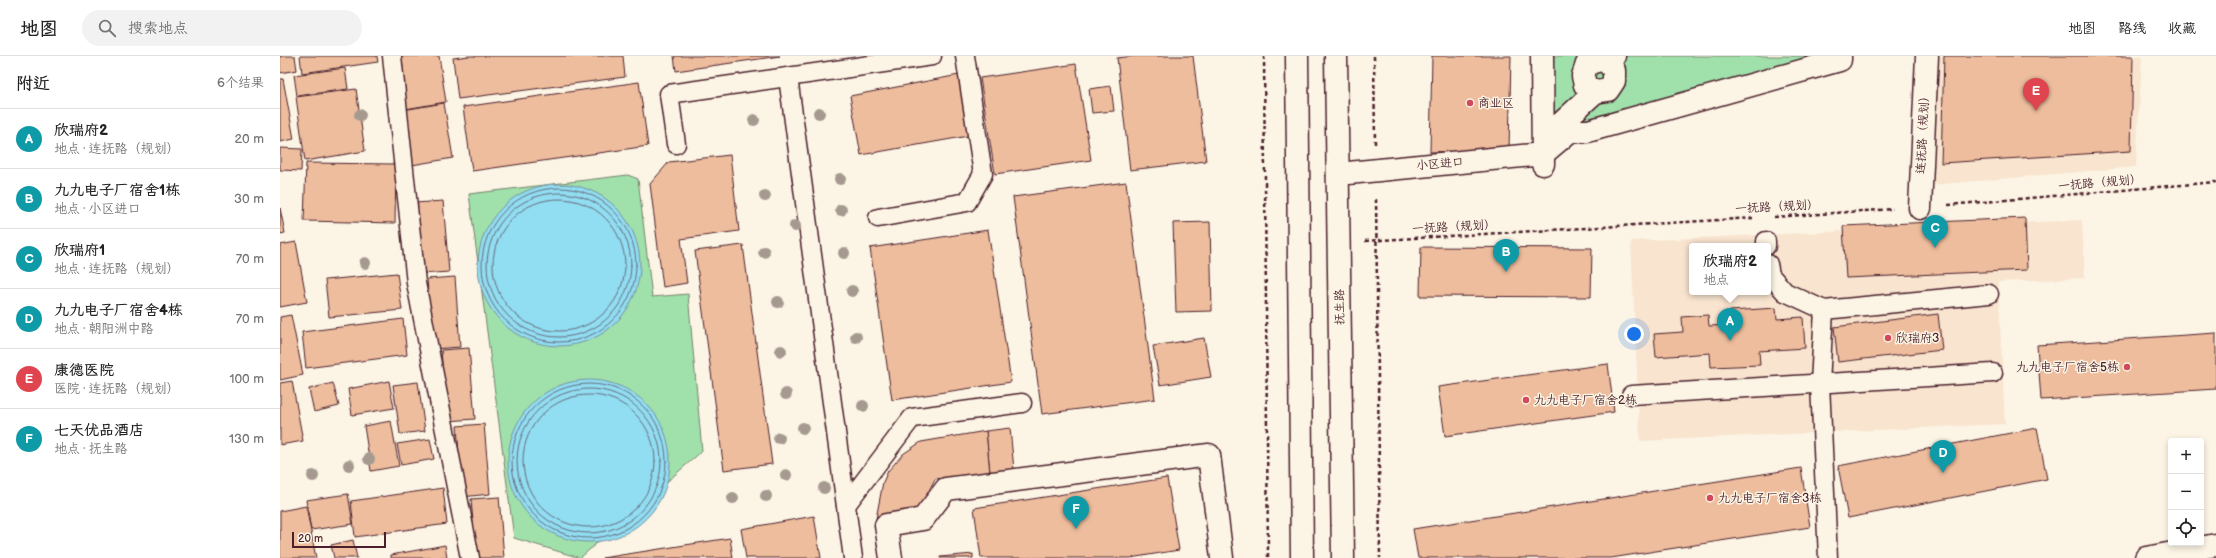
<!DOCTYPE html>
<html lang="zh">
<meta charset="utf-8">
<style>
:root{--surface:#fff;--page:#f2f2f2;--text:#222;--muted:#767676;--line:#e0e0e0;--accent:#7c3aed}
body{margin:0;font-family:"Balsamiq Sans","LXGW WenKai TC",sans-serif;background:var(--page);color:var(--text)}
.controls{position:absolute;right:12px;bottom:12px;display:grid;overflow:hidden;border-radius:4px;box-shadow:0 2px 6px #0003}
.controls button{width:36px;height:36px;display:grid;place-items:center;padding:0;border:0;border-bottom:1px solid var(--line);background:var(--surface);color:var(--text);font:20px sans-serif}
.scale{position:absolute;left:12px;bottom:10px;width:94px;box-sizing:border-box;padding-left:4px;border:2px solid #4a1f2b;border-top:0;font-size:11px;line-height:14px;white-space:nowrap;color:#4a1f2b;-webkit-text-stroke:3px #fcf5e5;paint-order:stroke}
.you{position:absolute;left:1354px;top:278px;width:14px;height:14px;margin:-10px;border:3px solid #fff;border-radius:50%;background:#1a73e8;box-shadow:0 0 0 6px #1a73e833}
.badge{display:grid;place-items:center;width:26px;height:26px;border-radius:50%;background:var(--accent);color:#fff;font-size:13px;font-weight:700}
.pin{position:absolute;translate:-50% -33px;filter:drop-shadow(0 1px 2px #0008)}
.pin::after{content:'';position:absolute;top:21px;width:14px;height:12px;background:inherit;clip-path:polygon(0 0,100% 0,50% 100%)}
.popup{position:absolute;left:1409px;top:187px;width:82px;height:52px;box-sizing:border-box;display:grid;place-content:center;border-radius:4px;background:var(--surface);filter:drop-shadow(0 1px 3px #0005);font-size:13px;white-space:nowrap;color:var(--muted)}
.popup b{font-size:15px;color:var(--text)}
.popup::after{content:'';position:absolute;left:50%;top:100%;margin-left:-8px;border:8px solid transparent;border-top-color:var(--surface)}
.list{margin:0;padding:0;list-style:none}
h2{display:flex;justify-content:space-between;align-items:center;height:52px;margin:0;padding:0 16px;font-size:17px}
h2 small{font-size:13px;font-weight:400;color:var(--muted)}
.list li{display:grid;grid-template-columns:26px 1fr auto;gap:12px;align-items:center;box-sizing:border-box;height:60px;padding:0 16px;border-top:1px solid var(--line)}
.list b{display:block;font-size:15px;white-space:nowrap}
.list p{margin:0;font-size:13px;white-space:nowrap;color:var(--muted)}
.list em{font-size:13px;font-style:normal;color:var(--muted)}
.icon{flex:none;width:22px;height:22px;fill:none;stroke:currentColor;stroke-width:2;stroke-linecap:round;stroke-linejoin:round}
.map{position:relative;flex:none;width:1936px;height:502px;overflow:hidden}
header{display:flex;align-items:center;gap:24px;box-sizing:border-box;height:56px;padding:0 20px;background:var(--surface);border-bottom:1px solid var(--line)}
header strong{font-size:19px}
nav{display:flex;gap:22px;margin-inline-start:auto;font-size:14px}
.search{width:280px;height:36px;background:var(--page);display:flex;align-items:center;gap:10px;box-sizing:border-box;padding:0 14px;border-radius:22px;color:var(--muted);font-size:15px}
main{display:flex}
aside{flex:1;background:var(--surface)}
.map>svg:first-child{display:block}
.built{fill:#f8e4cf;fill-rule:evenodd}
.green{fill:#a0e1ab;stroke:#75806b}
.water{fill:#91ddf2;stroke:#7591a2}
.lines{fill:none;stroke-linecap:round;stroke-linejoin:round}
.shore{stroke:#666b7b;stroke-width:1}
.building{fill:#edbd9d;stroke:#4a1f2b}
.lane-casing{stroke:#4a1f2b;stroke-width:21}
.street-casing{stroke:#4a1f2b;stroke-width:25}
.secondary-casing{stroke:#4a1f2b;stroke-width:25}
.path{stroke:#4a1f2b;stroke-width:2.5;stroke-dasharray:4 3;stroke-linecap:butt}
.lane{stroke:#fcf5e5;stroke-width:18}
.street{stroke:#fcf5e5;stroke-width:22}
.secondary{stroke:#fcf5e5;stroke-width:22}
.tree{fill:#a69a90}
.poi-dot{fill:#d1495b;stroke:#fcf5e5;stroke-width:1.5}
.labels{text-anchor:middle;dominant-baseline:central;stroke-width:3;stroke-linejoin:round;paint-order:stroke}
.poi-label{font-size:12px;fill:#4a1f2b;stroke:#fcf5e5;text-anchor:start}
.street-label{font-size:12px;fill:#4a1f2b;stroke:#fcf5e5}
</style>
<header>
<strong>地图</strong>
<div class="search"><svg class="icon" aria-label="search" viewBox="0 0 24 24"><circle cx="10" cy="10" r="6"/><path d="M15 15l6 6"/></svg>搜索地点</div>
<nav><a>地图</a><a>路线</a><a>收藏</a></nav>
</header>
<main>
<aside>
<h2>附近<small>6个结果</small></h2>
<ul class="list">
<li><span class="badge" style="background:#0f9aa8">A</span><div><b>欣瑞府2</b><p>地点 · 连抚路（规划）</p></div><em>20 m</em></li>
<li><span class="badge" style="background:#0f9aa8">B</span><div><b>九九电子厂宿舍1栋</b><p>地点 · 小区进口</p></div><em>30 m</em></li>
<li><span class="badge" style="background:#0f9aa8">C</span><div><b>欣瑞府1</b><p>地点 · 连抚路（规划）</p></div><em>70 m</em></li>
<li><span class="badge" style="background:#0f9aa8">D</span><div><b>九九电子厂宿舍4栋</b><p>地点 · 朝阳洲中路</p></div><em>70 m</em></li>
<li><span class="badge" style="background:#e0444e">E</span><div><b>康德医院</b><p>医院 · 连抚路（规划）</p></div><em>100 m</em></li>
<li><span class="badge" style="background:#0f9aa8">F</span><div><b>七天优品酒店</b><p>地点 · 抚生路</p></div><em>130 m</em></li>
</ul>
</aside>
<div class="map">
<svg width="1936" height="502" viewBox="0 0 1936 502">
<rect width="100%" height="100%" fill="#fcf5e5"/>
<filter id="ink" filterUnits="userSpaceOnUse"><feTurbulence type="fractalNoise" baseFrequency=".025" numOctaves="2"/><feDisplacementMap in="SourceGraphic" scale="8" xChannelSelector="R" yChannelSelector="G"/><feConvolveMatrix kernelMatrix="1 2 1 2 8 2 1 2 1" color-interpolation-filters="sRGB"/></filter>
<g filter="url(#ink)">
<g class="built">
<path d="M 1656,0 L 1862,0 L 1856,111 L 1651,129 Z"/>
<path d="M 1802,164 L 1805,222 L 1718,226 L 1725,368 L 1360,385 L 1351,185 ZM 1412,190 L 1488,190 L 1488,236 L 1412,236 Z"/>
</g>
<g class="green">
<path d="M 1262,0 L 1560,0 L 1349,63 L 1345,52 L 1276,72 Z"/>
<path d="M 348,119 L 358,123 L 372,241 L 408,238 L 422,395 L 300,502 L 234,482 L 189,138 Z"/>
</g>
<g class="water">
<circle cx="279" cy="209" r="81"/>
<circle cx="309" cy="405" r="81"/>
</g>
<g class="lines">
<g class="shore">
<circle cx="279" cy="209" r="77"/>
<circle cx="279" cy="209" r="72"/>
<circle cx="279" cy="209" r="66"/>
<circle cx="309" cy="405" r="77"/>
<circle cx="309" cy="405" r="72"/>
<circle cx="309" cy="405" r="66"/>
</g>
</g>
<g class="building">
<path d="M 0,0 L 15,0 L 17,14 L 0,17 Z"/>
<path d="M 20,0 L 97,0 L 98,6 L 22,17 Z"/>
<path d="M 116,0 L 159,0 L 166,46 L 125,53 Z"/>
<path d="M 189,0 L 343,0 L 345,21 L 178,43 L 173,2 Z"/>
<path d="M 394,0 L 500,0 L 396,15 Z"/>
<path d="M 855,0 L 913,0 L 926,105 L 850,114 L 837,2 Z"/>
<path d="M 1152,0 L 1231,0 L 1229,94 L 1150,96 Z"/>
<path d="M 1664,0 L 1853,0 L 1851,95 L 1661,107 Z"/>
<path d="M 796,8 L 811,104 L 715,118 L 700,22 Z"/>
<path d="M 65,12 L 68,33 L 17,40 L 14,19 Z"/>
<path d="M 684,18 L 694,79 L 581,99 L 570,40 Z"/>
<path d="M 0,23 L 3,23 L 14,83 L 0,86 Z"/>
<path d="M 359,26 L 368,90 L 192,115 L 183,51 Z"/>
<path d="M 831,30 L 834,55 L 812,57 L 809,33 Z"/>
<path d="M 76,33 L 85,95 L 25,105 L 16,41 Z"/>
<path d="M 164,47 L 173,102 L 132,109 L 123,54 Z"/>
<path d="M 0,92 L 22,93 L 21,115 L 0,114 Z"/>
<path d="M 450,99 L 459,175 L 401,183 L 407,227 L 383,231 L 370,128 L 389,106 Z"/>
<path d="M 26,107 L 116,108 L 115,167 L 24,165 Z"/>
<path d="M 846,126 L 875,343 L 762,358 L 733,141 Z"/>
<path d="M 163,145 L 169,216 L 141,218 L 135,147 Z"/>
<path d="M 0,152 L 5,177 L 0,178 Z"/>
<path d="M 1745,162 L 1747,214 L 1566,222 L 1563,170 Z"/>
<path d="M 930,166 L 932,255 L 896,256 L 893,167 Z"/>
<path d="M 708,174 L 731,326 L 612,344 L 590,192 Z"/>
<path d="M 16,186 L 27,246 L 0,251 L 0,189 Z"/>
<path d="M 463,189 L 492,408 L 444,414 L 415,195 Z"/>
<path d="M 1141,191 L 1312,192 L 1311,241 L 1140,240 Z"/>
<path d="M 117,217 L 122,254 L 49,261 L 45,224 Z"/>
<path d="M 175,221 L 180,291 L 152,293 L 147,223 Z"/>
<path d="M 1496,252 L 1497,263 L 1523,261 L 1525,292 L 1479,295 L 1480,309 L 1431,311 L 1430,297 L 1376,301 L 1374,278 L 1403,276 L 1402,261 L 1428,259 L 1429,270 L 1451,269 L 1450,255 Z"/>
<path d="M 1658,258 L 1662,294 L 1558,306 L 1554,271 Z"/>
<path d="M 11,259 L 23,319 L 0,324 L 0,261 Z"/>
<path d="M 123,263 L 127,299 L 26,312 L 22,276 Z"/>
<path d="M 1936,277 L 1936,333 L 1761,344 L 1757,289 Z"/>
<path d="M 924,282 L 931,321 L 880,329 L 873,290 Z"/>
<path d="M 189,292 L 195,363 L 167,365 L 161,294 Z"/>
<path d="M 1328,308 L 1334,356 L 1165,380 L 1158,331 Z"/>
<path d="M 12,325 L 23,385 L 0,389 L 0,327 Z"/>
<path d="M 109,325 L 114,352 L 72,359 L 68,333 Z"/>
<path d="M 138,326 L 145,375 L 120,378 L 113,329 Z"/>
<path d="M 53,327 L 59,350 L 34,356 L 29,333 Z"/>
<path d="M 111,365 L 119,410 L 91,415 L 84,370 Z"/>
<path d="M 204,368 L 210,438 L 182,441 L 177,370 Z"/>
<path d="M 730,372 L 734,414 L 710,417 L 706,375 Z"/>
<path d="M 1757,372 L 1767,423 L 1568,462 L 1558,410 Z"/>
<path d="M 706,375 L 710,417 L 655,423 L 643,446 L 641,456 L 596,463 L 603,426 L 608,415 L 623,398 L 641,386 Z"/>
<path d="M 150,383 L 154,403 L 121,409 L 117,388 Z"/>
<path d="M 1521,412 L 1530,471 L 1331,502 L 1138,502 L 1133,473 Z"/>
<path d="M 887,422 L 899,494 L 850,502 L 701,502 L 694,452 Z"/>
<path d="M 163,432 L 167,468 L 75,481 L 71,445 Z"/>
<path d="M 68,438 L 73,468 L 31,474 L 26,444 Z"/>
<path d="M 219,441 L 224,502 L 196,502 L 191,443 Z"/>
<path d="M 26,450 L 36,502 L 0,502 L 0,455 Z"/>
<path d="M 534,460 L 541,502 L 466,502 L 461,473 Z"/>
<path d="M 450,482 L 453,502 L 322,502 Z"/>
<path d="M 73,484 L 77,502 L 54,502 L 51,489 Z"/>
<path d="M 165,489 L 167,502 L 111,502 L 111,499 Z"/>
<path d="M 693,498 L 693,502 L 660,502 L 660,501 Z"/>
</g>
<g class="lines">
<defs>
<g id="lane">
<path d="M 112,0 L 136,227 L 190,502"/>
<path d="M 508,21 L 573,502"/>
<path d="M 396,88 L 389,38 L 652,0"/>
<path d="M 598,162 L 687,146 L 703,118 L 685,0"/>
<path d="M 1486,190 L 1486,185"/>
<path d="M 1488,208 L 1490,219 L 1505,236 L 1544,254 L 1709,238"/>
<path d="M 1544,254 L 1540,328 L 1548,502"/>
<path d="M 1351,339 L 1713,317"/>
<path d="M 566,449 L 632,362 L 742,347"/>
</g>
<g id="street">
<path d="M 1262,0 L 1263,108"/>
<path d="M 1325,4 L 1334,14 L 1334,25 L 1328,34 L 1315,36 L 1305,29 L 1303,20 L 1307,8 L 1334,0"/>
<path d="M 1281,83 L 1276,72 L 1315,36"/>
<path d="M 1263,98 L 1290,75 L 1308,75 L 1560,4 L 1560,0"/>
<path d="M 1058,118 L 1263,98"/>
<path d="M 1640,152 L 1647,0"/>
<path d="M 611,502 L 606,469 L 643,463 L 666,433 L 929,399 L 942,502"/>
</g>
<g id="secondary">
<path d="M 1017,0 L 1022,502"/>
<path d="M 1056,0 L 1063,502"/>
<path d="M 1866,502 L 1936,489"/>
</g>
</defs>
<use href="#lane" class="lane-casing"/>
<use href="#street" class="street-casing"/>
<use href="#secondary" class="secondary-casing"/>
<g class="path">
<path d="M 984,0 L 988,502"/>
<path d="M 1094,0 L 1095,88"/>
<path d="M 1096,143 L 1100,502"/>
<path d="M 1668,149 L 1936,126"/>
<path d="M 1494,161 L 1613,153"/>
<path d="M 1085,185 L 1473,162"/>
</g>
<use href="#lane" class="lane"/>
<use href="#street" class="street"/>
<use href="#secondary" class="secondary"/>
</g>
<g class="tree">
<circle cx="539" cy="57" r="6"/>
<circle cx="80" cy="59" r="6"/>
<circle cx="474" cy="64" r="6"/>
<circle cx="560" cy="123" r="6"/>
<circle cx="485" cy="140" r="6"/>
<circle cx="561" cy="154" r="6"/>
<circle cx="515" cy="170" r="6"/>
<circle cx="484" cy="196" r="6"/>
<circle cx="564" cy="197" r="6"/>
<circle cx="85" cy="207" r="6"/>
<circle cx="572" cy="235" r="6"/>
<circle cx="498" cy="246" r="6"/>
<circle cx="576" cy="281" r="6"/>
<circle cx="501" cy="295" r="6"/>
<circle cx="506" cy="338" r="6"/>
<circle cx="583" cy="350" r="6"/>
<circle cx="523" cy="372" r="6"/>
<circle cx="499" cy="382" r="6"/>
<circle cx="89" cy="403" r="6"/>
<circle cx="69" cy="409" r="6"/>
<circle cx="506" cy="419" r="6"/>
<circle cx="33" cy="420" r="6"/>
<circle cx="544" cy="432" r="6"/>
<circle cx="486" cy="440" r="6"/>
<circle cx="453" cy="442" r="6"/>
</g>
</g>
<g class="poi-dot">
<circle cx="1190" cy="47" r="4"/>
<circle cx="1608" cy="282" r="4"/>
<circle cx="1847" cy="311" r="4"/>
<circle cx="1246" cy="344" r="4"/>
<circle cx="1430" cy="442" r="4"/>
</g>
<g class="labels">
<g class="poi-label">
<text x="1198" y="47">商业区</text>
<text x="1616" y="282">欣瑞府3</text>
<text x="1839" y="311" text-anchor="end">九九电子厂宿舍5栋</text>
<text x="1254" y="344">九九电子厂宿舍2栋</text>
<text x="1438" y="442">九九电子厂宿舍3栋</text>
</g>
<g class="street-label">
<text transform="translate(1643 76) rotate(-87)">连抚路（规划）</text>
<text transform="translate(1160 108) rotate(-5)">小区进口</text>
<text transform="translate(1820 127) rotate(-5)">一抚路（规划）</text>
<text transform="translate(1497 151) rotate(-3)">一抚路（规划）</text>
<text transform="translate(1174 171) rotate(-3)">一抚路（规划）</text>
<text transform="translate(1060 251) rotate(-91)">抚生路</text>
</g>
</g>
</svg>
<div class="controls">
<button>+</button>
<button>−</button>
<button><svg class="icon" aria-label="locate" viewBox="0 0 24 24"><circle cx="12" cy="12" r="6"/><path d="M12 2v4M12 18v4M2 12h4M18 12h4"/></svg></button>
</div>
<div class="scale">20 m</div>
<div class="you"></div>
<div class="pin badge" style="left:1450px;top:285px;background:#0f9aa8">A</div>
<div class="popup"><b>欣瑞府2</b>地点</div>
<div class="pin badge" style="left:1226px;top:216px;background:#0f9aa8">B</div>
<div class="pin badge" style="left:1655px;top:192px;background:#0f9aa8">C</div>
<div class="pin badge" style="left:1663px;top:417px;background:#0f9aa8">D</div>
<div class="pin badge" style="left:1756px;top:55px;background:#e0444e">E</div>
<div class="pin badge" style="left:796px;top:473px;background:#0f9aa8">F</div>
</div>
</main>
